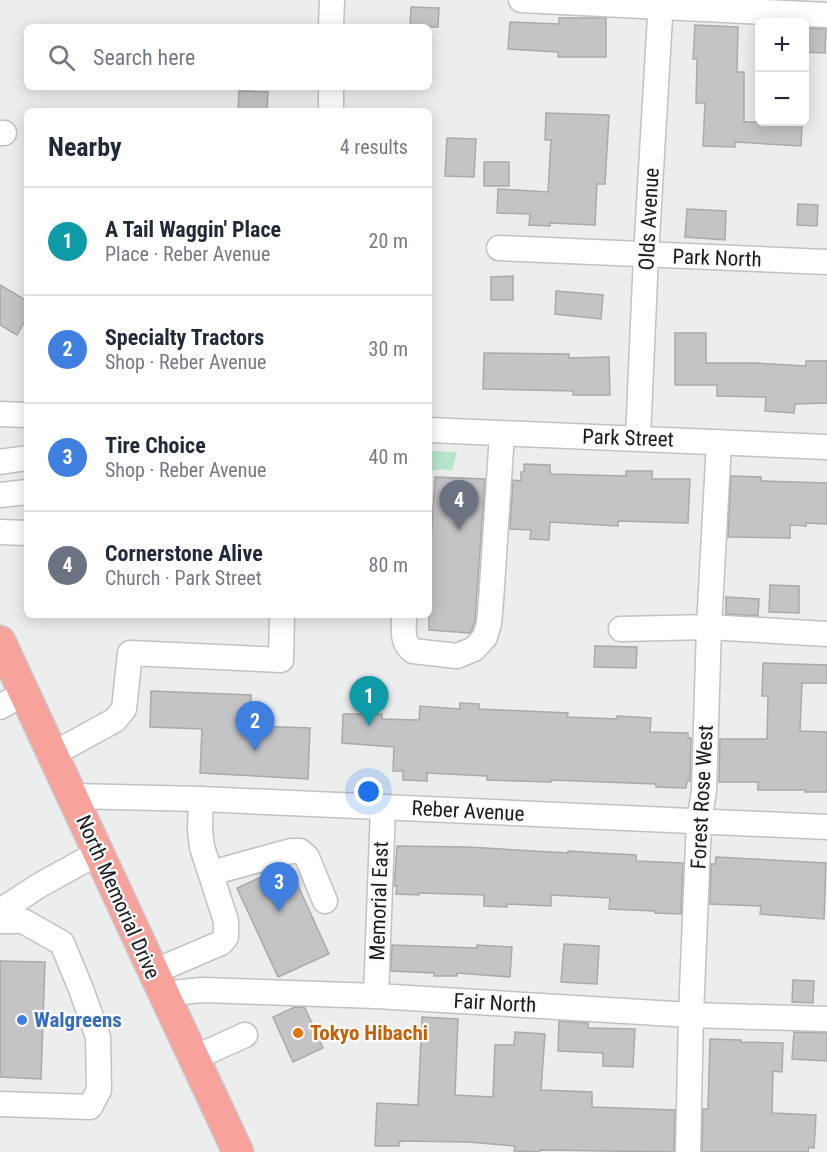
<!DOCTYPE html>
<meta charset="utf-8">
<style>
:root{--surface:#fff;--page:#f6f6f7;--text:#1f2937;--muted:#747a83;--line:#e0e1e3;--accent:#111827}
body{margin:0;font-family:"Roboto Condensed",sans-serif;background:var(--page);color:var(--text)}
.controls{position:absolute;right:18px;top:18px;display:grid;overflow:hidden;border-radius:9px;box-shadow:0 3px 15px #0003}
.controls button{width:54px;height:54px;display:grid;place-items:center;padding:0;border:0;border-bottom:2px solid var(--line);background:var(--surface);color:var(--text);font:30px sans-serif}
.you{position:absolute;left:369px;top:792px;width:21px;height:21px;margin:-15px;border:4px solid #fff;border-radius:50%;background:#1a73e8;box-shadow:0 0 0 9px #1a73e833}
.badge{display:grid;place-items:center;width:39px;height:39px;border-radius:50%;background:var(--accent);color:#fff;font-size:20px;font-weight:700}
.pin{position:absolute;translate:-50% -50px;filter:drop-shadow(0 2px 3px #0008)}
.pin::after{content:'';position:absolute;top:32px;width:21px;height:18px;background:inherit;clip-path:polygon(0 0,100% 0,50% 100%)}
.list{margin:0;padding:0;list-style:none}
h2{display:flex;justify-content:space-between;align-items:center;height:78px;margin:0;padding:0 24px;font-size:26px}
h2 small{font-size:20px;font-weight:400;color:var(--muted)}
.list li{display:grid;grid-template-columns:39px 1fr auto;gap:18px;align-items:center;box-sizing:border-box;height:108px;padding:0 24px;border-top:2px solid var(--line)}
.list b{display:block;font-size:22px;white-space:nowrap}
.list p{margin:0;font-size:20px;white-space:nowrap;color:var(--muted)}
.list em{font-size:20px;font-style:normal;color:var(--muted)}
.icon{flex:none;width:33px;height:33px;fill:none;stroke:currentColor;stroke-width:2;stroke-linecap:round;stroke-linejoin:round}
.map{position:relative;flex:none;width:827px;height:1152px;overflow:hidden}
.search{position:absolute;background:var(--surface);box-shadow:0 3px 15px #0003;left:24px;top:24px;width:408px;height:66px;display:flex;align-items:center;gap:15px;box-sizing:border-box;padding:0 21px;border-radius:9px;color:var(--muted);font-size:22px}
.panel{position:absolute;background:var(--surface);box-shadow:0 3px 15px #0003;left:24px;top:108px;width:408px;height:510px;border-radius:9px}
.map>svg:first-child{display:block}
.green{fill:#b7e6cd}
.building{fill:#c4c3c5;stroke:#aaa9ab;stroke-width:1.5}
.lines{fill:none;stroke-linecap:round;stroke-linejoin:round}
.minor-casing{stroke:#c1c2c4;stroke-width:27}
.major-casing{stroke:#c8c8c9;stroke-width:33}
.minor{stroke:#fff;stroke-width:24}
.major{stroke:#f8a29c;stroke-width:30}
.shop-dot{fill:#3f7fe0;stroke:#f9fbfc;stroke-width:2}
.food-dot{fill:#e8710a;stroke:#f9fbfc;stroke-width:2}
.labels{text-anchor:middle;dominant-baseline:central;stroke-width:4.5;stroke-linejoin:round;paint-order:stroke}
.street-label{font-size:21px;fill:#1b1b1c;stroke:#f9fbfc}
.shop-label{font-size:21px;font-weight:bold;fill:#366cbe;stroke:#f9fbfc;text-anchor:start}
.food-label{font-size:21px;font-weight:bold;fill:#c56008;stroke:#f9fbfc;text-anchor:start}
</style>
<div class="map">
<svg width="827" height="1152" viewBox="0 0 827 1152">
<rect width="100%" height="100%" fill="#ecedef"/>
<path class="green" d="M 429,451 L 457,452 L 452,471 L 441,469 L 430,471 Z"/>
<g class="building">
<path d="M 411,7 L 439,8 L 438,27 L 410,27 Z"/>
<path d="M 559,18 L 606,18 L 606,57 L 558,57 L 558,52 L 508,49 L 510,22 L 559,24 Z"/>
<path d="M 695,25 L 738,27 L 737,72 L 744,72 L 744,122 L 802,122 L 801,146 L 735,142 L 735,147 L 703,146 L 705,103 L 696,103 L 697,59 L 693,59 Z"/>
<path d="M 804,28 L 826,29 L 825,53 L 804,52 Z"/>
<path d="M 239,91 L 268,92 L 267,111 L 238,111 Z"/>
<path d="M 546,113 L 609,115 L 605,184 L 597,184 L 595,225 L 550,223 L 550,226 L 529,225 L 530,214 L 497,213 L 498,189 L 548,192 L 551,140 L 545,140 Z"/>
<path d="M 447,138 L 476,139 L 474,177 L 445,176 Z"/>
<rect x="484" y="162" width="25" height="24"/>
<path d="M 798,204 L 818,205 L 817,226 L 797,225 Z"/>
<path d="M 687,209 L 726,211 L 725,240 L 685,237 Z"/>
<path d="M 513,276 L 513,300 L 491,300 L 491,277 Z"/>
<path d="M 0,285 L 27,301 L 27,317 L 17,335 L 0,325 Z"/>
<path d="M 556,291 L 603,295 L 601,319 L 555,314 Z"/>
<path d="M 675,333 L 706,333 L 706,363 L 753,363 L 806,366 L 806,361 L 827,361 L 827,403 L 795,404 L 794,413 L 765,411 L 766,397 L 717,396 L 717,385 L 675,385 Z"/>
<path d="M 484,353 L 569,354 L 569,358 L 609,357 L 610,395 L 573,395 L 573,391 L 483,389 Z"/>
<path d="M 524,464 L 550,465 L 550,473 L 552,474 L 626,476 L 626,471 L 652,471 L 652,479 L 690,479 L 688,523 L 618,521 L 618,526 L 550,522 L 549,540 L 530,539 L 531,530 L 510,529 L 513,480 L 521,481 L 521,472 L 524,472 Z"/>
<path d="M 731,476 L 761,477 L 761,481 L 827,483 L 827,524 L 806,523 L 806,526 L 790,525 L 790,538 L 728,537 Z"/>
<path d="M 435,477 L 485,479 L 475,620 L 472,630 L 470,633 L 429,630 L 429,575 Z"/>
<path d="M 770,585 L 799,586 L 799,613 L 769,612 Z"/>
<path d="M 726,597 L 759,599 L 758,616 L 726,614 Z"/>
<path d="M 595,646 L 637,647 L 636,668 L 594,667 Z"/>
<path d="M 763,663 L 827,665 L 827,683 L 802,683 L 800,731 L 827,732 L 827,792 L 805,792 L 805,790 L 758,790 L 758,782 L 719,782 L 720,739 L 767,739 L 768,696 L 762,696 Z"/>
<path d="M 151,691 L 251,695 L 251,726 L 310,728 L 308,779 L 200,773 L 202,729 L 150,727 Z"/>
<path d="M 460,703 L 479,704 L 479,709 L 568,713 L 567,717 L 617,719 L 617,716 L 651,718 L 650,732 L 688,733 L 688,738 L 691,738 L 690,781 L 687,781 L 686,788 L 656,787 L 656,784 L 604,782 L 551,780 L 551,782 L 487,780 L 487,776 L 427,773 L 427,781 L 403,780 L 403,771 L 393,771 L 394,747 L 342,743 L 343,714 L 382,714 L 382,719 L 419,720 L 420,706 L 460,709 Z"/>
<path d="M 397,846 L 467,847 L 568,853 L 568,851 L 600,853 L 636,855 L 636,861 L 683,863 L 681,914 L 655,913 L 655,911 L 609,909 L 610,898 L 551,895 L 551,906 L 508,904 L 507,907 L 484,906 L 484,895 L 419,893 L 419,895 L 396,894 L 397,886 L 394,886 Z"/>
<path d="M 716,857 L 826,863 L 824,919 L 760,914 L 761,906 L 710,904 L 711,864 L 715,864 Z"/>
<path d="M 289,866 L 329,954 L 278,977 L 237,888 L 279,869 Z"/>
<path d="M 564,944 L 599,946 L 597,984 L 561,982 Z"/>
<path d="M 392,945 L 477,948 L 477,945 L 512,947 L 510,977 L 457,973 L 457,976 L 434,976 L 434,973 L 391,971 Z"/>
<path d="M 0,961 L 45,962 L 41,1079 L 0,1077 Z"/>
<path d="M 793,980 L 814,981 L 813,1003 L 792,1002 Z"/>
<path d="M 295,1007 L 305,1008 L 323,1048 L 293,1062 L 273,1017 Z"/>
<path d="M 422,1017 L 458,1019 L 455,1095 L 493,1097 L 495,1045 L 514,1045 L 515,1032 L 545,1034 L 541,1090 L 592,1092 L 592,1107 L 675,1110 L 674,1152 L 540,1150 L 540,1152 L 514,1151 L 515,1146 L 468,1142 L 400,1141 L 399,1146 L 375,1146 L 377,1103 L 418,1105 Z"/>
<path d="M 559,1021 L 588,1023 L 588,1028 L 635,1029 L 633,1067 L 603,1066 L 603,1053 L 558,1051 Z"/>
<path d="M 794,1032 L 827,1033 L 827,1061 L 792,1059 Z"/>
<path d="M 710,1039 L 741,1040 L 741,1042 L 783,1043 L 782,1072 L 773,1071 L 772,1113 L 816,1115 L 814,1148 L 809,1147 L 808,1152 L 702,1152 L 703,1109 L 708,1109 Z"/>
</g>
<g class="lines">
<defs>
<g id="minor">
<path d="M 521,0 L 827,15"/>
<path d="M 331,27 L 332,0"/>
<path d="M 331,87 L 331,111"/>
<path d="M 0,133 L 4,133"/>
<path d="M 499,248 L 827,262"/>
<path d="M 0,414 L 27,415"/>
<path d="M 429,430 L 827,447"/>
<path d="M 638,438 L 646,255 L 661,0"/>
<path d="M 0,462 L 27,458"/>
<path d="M 0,495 L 27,492"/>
<path d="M 0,532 L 27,533"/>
<path d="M 404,615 C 404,628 401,643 413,651 L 457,656 L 474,649 L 485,637 L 489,623 L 491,601 L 502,434"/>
<path d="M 621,629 L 709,627 L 827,634"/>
<path d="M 0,707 L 24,693"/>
<path d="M 53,754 L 115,720 L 124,709 L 130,653 L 281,660 L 282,615"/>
<path d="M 72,796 L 201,799 L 827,827"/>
<path d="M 211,873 L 291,851 L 300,851 L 307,857 L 325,901"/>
<path d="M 0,911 L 40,885 L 98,853"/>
<path d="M 0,921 L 23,921 L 62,943 L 81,989 L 98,1037 L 99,1090 L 90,1107 L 0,1104"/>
<path d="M 153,972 L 221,943 L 226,937 L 226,921 L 202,847 L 200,830 L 201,799"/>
<path d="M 163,994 L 202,990 L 376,996 L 691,1015 L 827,1019"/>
<path d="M 376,996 L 383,807"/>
<path d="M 194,1058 L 245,1035"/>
<path d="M 688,1152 L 691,1015 L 699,821 L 704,791 L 709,627 L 719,442"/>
</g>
<path id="major" d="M 0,641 C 79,811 158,982 238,1152"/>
</defs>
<use href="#minor" class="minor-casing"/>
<use href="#major" class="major-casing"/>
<use href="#minor" class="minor"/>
<use href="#major" class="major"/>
</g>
<circle class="shop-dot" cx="22" cy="1020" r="6"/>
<circle class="food-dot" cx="298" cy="1033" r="6"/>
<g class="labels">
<g class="street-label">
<text transform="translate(649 219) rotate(-87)">Olds Avenue</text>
<text transform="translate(717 258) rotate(2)">Park North</text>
<text transform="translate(628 438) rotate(2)">Park Street</text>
<text transform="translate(702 797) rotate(-87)">Forest Rose West</text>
<text transform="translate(468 811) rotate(3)">Reber Avenue</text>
<text transform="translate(118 897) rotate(66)">North Memorial Drive</text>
<text transform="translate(379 901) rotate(-88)">Memorial East</text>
<text transform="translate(495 1003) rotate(3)">Fair North</text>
</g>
<g class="shop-label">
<text x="34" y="1020">Walgreens</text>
</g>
<g class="food-label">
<text x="310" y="1033">Tokyo Hibachi</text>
</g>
</g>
</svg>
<div class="controls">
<button>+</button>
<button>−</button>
</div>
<div class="you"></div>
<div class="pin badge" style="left:369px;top:726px;background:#0f9aa8">1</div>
<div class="pin badge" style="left:255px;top:751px;background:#3f7fe0">2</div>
<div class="pin badge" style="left:279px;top:912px;background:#3f7fe0">3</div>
<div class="pin badge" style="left:459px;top:530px;background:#6b7280">4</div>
<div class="search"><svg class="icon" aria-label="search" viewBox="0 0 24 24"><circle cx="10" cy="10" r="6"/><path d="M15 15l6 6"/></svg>Search here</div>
<section class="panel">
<h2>Nearby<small>4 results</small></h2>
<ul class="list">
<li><span class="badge" style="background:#0f9aa8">1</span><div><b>A Tail Waggin' Place</b><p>Place · Reber Avenue</p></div><em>20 m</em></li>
<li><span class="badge" style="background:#3f7fe0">2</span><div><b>Specialty Tractors</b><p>Shop · Reber Avenue</p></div><em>30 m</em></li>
<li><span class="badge" style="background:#3f7fe0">3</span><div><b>Tire Choice</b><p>Shop · Reber Avenue</p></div><em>40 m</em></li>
<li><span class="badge" style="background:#6b7280">4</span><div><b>Cornerstone Alive</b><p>Church · Park Street</p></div><em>80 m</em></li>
</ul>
</section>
</div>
